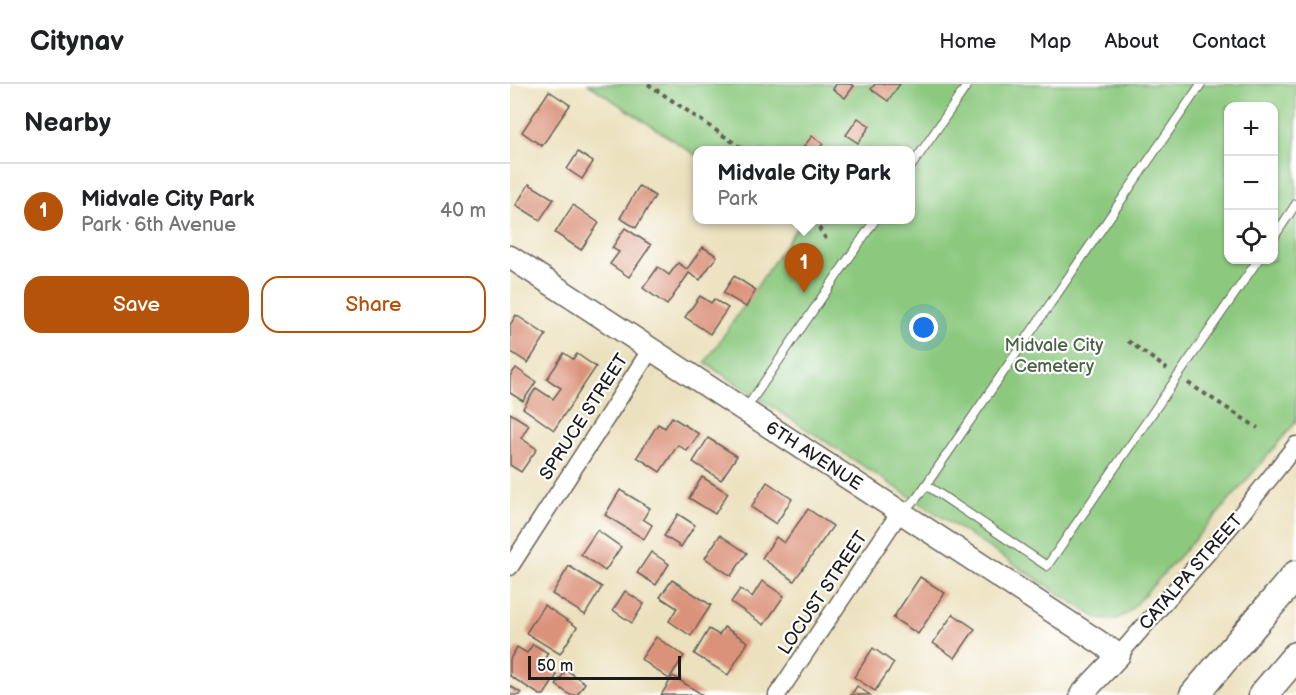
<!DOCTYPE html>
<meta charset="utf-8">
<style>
:root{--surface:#fff;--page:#f6f6f6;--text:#202124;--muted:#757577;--line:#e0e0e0;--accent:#b45309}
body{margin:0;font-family:"Balsamiq Sans",sans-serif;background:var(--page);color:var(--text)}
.controls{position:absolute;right:18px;top:18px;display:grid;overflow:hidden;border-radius:12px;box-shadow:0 2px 4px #0004}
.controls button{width:54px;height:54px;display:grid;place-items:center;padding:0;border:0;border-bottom:2px solid var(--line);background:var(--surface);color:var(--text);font:30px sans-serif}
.scale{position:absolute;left:18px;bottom:15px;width:153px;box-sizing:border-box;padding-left:6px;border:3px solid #1c1c1c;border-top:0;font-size:16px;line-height:21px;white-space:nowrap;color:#1c1c1c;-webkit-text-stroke:4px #fff;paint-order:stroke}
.you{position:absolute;left:414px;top:244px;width:21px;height:21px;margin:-15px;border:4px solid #fff;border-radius:50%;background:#1a73e8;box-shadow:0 0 0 9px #1a73e833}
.badge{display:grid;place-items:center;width:39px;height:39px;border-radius:50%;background:var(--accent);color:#fff;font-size:20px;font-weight:700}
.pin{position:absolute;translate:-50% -50px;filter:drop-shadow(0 2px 3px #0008)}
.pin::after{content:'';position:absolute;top:32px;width:21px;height:18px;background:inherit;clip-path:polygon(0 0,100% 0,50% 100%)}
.popup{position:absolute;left:183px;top:62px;width:222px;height:78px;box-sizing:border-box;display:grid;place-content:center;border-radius:12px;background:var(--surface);filter:drop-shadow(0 2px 4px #0005);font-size:20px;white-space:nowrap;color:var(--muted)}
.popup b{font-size:22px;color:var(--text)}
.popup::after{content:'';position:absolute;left:50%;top:100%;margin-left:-12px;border:12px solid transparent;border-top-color:var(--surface)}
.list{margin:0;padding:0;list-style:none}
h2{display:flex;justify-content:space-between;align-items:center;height:78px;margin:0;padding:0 24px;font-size:26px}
h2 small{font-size:20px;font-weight:400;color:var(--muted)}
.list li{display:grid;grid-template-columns:39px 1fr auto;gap:18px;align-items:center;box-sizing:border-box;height:96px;padding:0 24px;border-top:2px solid var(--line)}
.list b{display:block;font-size:22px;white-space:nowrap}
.list p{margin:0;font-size:20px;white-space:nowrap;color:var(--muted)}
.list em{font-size:20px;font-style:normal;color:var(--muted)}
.actions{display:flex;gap:12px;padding:18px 24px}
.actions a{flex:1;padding:14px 0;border:2px solid var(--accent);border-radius:18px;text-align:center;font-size:21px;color:var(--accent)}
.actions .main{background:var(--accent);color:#fff}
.icon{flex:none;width:33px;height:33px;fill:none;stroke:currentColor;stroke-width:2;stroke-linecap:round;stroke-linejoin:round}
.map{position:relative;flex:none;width:786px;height:611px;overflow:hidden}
header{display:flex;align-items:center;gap:36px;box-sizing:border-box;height:84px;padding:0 30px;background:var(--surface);border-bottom:2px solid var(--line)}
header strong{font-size:28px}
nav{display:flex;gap:33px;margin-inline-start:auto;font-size:21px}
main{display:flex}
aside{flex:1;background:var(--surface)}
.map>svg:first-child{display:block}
.green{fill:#8cc97f;stroke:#54724e;stroke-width:1.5;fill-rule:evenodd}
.building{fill:#db927a}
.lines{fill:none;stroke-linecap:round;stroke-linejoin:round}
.lane-casing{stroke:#656155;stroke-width:10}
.street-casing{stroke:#656155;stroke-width:19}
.secondary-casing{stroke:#656155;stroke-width:25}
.highway-casing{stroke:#656155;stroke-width:31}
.path{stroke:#656155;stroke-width:4;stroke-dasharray:4.5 4.5;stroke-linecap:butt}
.lane{stroke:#fff;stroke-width:8}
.street{stroke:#fff;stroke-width:16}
.secondary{stroke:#fff;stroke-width:22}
.highway{stroke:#fff;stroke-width:28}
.labels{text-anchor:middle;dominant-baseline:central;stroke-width:4.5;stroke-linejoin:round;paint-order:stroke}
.park-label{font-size:18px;fill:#496144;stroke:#fff}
.street-label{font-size:18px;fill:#1c1c1c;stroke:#fff}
</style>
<header>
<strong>Citynav</strong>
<nav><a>Home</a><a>Map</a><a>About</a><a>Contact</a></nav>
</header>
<main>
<aside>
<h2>Nearby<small></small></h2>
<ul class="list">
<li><span class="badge">1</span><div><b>Midvale City Park</b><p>Park · 6th Avenue</p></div><em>40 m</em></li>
</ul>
<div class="actions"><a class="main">Save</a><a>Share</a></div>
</aside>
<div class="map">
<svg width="786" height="611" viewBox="0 0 786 611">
<rect width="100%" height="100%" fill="#fff"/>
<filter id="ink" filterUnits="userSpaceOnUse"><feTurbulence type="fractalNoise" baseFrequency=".0167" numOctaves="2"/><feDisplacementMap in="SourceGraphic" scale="12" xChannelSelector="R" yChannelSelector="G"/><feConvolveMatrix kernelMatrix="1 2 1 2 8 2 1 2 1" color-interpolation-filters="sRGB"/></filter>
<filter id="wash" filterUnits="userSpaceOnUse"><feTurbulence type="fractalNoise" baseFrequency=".008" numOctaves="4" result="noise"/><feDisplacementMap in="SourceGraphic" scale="24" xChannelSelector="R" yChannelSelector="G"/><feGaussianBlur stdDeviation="1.35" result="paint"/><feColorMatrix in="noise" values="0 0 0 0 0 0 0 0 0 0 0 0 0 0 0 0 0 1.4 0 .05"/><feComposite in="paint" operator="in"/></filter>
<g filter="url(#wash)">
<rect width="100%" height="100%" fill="#ece1be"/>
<path class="green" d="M 78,0 L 786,0 L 786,338 L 707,431 L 617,530 L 604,536 L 588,535 L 195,279 L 290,139 L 285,136 L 400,136 L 400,67 L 188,67 L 187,72 ZM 718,22 L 764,22 L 764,176 L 718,176 Z"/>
<g id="blocks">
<g class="building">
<path d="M 326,0 L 340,0 L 344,2 L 335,14 L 323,5 Z"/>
<path d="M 365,0 L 390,0 L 378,17 L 361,5 Z"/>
<path d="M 39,7 L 60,21 L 32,62 L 12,48 Z"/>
<path d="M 348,34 L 360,42 L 348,59 L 336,51 Z"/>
<path d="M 302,52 L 313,60 L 307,67 L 294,67 L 292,65 Z"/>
<path d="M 68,68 L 83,78 L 72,95 L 57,85 Z"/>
<path d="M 19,100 L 44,115 L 30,136 L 6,121 Z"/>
<path d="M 129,102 L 145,112 L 126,144 L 110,134 Z"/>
<path d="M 63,121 L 89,139 L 71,166 L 45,149 Z"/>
<path d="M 115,144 L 141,161 L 119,193 L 100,180 L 109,168 L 102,164 Z"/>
<path d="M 193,163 L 207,172 L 190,196 L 179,189 L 157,221 L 133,204 L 148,183 L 159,191 L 168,179 L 177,185 Z"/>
<path d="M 224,192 L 246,206 L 236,223 L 213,209 Z"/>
<path d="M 190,212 L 201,219 L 204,215 L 218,224 L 200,250 L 175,233 Z"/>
<path d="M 6,231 L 36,251 L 18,279 L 0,267 L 0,241 Z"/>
<path d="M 54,269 L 63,275 L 67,270 L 86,283 L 44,346 L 13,324 L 26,304 L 43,315 L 51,304 L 37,295 Z"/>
<path d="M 6,284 L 26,298 L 13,317 L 0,309 L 0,292 Z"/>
<path d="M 0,329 L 19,341 L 11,354 L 27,365 L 11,388 L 0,381 Z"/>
<path d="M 162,333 L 189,350 L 177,367 L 168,361 L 150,388 L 127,373 L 148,340 L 155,344 Z"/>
<path d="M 198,354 L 227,372 L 211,396 L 183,378 Z"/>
<path d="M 192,393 L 218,409 L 205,430 L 179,414 Z"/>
<path d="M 257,398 L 282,415 L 266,440 L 241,423 Z"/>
<path d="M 110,406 L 140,424 L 133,435 L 142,441 L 134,455 L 95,431 Z"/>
<path d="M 298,425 L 323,442 L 284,497 L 252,474 L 266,453 L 274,459 Z"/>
<path d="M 168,430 L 185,441 L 171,463 L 154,452 Z"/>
<path d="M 87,446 L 111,463 L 95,487 L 71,470 Z"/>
<path d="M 210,451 L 237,469 L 221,492 L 195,474 Z"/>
<path d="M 141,468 L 159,480 L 146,501 L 127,489 Z"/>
<path d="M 59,482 L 92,503 L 75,531 L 42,510 Z"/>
<path d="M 410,493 L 435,509 L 408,550 L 383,534 Z"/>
<path d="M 162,496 L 201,521 L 181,552 L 159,537 L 167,524 L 150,513 Z"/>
<path d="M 252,497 L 274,512 L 254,541 L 221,518 L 230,505 L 242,513 Z"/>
<path d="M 115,507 L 134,520 L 122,539 L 103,526 Z"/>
<path d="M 34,521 L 67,543 L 50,570 L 16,549 Z"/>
<path d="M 443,530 L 465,545 L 445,574 L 423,559 Z"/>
<path d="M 214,543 L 238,558 L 218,591 L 184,570 L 199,545 L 209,551 Z"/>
<path d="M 146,553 L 174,572 L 159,595 L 131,575 Z"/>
<path d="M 23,560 L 38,569 L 31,581 L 47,591 L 34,611 L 30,611 L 0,592 L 0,575 L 7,563 L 17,569 Z"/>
<path d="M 363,564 L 384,579 L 365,607 L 344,593 Z"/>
<path d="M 56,586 L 75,599 L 67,611 L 60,611 L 46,601 Z"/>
<path d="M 163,592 L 193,611 L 151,611 Z"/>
<path d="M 0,602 L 11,609 L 10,611 L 0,611 Z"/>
<path d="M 347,602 L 360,611 L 341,611 Z"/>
</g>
</g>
</g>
<g filter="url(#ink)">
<use href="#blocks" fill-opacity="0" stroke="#656155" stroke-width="1.5"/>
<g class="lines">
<defs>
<g id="lane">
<path d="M 400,84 L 458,0"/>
<path d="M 764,153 L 786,120"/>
<path d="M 235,326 L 365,136"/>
<path d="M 416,401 L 537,482 L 748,176"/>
<path d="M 392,427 L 406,415 L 416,401 L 691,0"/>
</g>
<g id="street">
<path d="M 0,483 L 141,265"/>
<path d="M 609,571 L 732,429 L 786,361"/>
<path d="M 267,611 L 390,428"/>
</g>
<path id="secondary" d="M 0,173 L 609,571 L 571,611"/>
<g id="highway">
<path d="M 684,611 L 786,491"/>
<path d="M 753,611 L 786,572"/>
</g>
</defs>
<use href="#lane" class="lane-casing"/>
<use href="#street" class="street-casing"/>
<use href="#secondary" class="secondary-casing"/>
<use href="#highway" class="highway-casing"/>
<g class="path">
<path d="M 138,0 L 236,67"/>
<path d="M 304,136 L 318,158"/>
<path d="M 618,257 L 657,285"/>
<path d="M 678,299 L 748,344"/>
</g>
<use href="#lane" class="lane"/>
<use href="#street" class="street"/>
<use href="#secondary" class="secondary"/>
<use href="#highway" class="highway"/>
</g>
</g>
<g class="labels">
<g class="park-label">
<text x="544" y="261">Midvale City<tspan x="544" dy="21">Cemetery</tspan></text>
</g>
<g class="street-label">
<text transform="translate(74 333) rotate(-57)">SPRUCE STREET</text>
<text transform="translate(304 372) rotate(33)">6TH AVENUE</text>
<text transform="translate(681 488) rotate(-49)">CATALPA STREET</text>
<text transform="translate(313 509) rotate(-56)">LOCUST STREET</text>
</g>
</g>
</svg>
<div class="controls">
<button>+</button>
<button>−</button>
<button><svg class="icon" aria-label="locate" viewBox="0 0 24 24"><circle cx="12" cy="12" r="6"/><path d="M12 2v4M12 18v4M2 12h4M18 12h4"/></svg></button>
</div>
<div class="scale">50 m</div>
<div class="you"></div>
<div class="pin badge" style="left:294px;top:209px">1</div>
<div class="popup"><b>Midvale City Park</b>Park</div>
</div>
</main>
